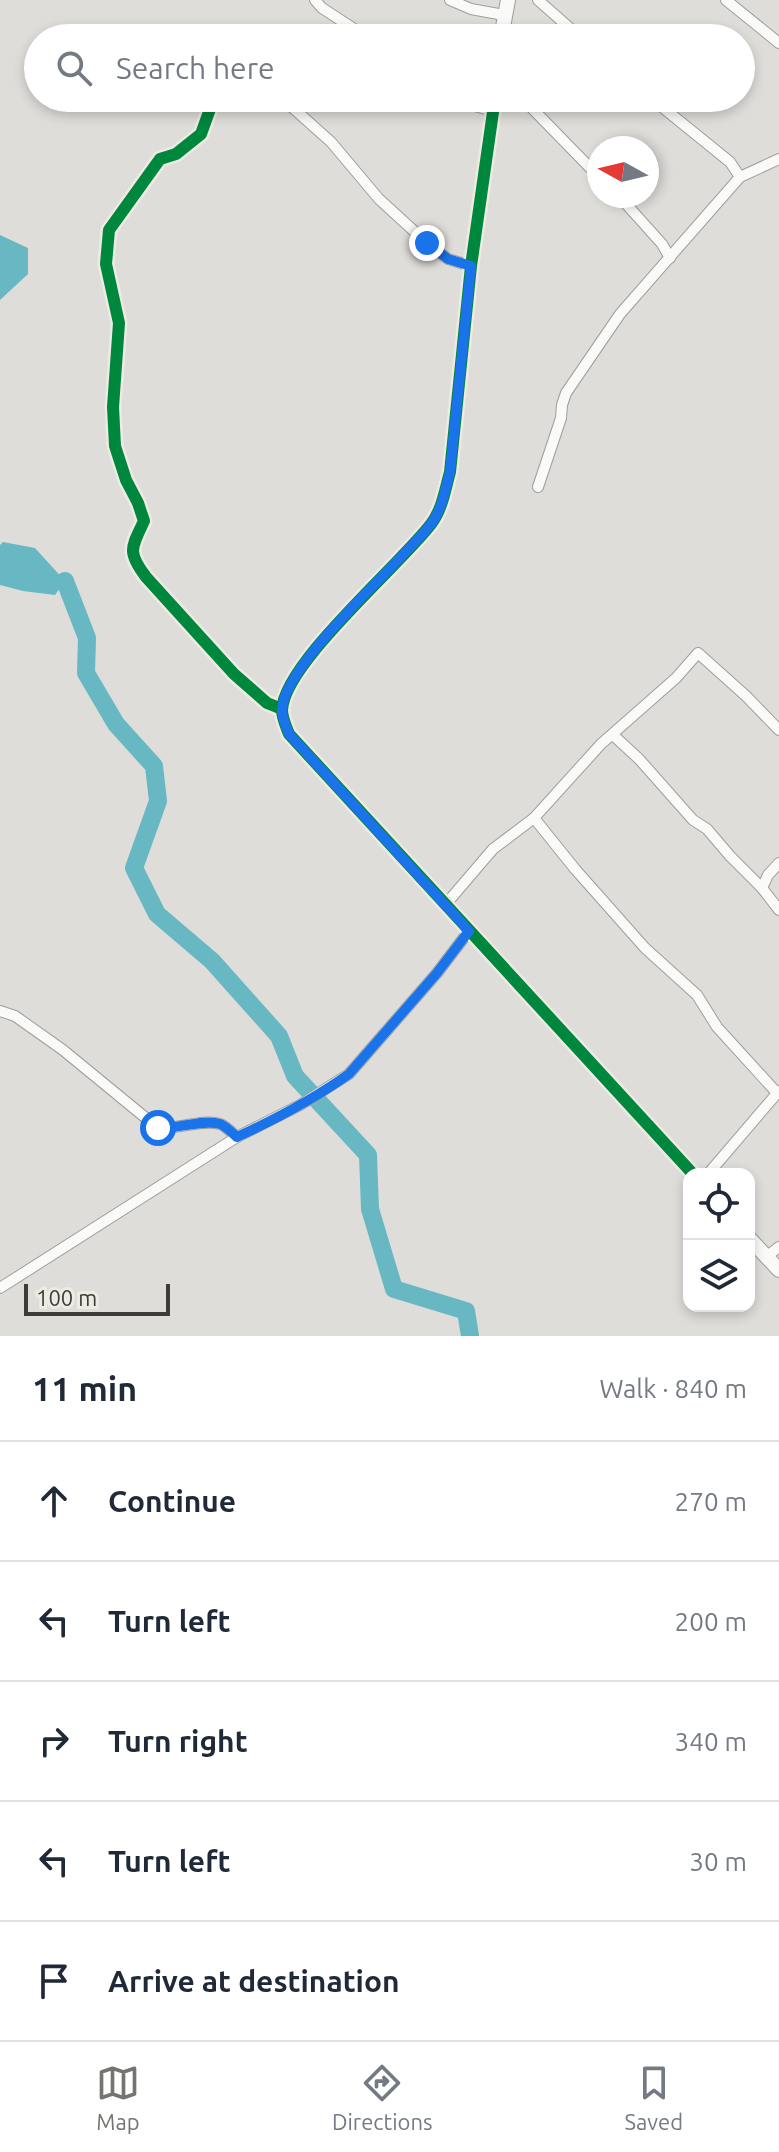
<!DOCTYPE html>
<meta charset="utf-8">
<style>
:root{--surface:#fff;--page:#f2f2f3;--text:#1f2937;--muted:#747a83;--line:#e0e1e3;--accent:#757470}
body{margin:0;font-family:Ubuntu,sans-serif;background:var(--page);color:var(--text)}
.controls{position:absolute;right:24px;bottom:24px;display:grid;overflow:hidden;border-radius:16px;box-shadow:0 4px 12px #0003}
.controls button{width:72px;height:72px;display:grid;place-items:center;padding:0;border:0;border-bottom:2px solid var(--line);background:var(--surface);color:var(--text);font:40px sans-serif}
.compass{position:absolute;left:587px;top:136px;width:72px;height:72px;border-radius:50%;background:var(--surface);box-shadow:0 4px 12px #0003;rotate:278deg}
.scale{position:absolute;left:24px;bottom:20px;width:146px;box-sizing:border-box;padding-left:8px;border:4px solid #3d3c38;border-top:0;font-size:22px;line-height:28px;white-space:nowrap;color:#3d3c38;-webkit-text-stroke:6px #eeebe3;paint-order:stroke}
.stop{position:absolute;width:24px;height:24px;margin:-18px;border:6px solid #1a73e8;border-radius:50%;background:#fff}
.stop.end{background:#1a73e8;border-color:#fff;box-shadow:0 2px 8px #0008}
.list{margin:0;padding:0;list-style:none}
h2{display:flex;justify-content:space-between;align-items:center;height:104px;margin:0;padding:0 32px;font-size:34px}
h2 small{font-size:26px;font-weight:400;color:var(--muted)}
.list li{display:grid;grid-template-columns:52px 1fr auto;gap:24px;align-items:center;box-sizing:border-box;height:120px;padding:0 32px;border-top:2px solid var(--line)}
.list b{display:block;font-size:30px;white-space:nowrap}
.list em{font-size:26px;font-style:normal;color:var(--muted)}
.icon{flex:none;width:44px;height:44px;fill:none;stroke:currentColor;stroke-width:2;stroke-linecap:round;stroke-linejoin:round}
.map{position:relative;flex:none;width:779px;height:1336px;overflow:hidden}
.search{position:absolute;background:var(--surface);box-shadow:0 4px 12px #0003;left:24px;right:24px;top:24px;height:88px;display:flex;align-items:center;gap:20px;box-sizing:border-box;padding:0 28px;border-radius:44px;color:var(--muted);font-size:30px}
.sheet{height:704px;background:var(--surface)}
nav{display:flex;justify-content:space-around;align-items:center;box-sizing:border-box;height:112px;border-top:2px solid var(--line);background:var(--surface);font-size:22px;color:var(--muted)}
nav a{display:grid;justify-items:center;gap:4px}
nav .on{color:var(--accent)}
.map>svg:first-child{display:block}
.water{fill:#67b8c3}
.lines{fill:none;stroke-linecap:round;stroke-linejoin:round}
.river{stroke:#67b8c3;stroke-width:18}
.street-casing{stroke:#9f9e9b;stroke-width:12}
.secondary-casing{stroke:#9f9e9b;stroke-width:16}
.street{stroke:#fafaf9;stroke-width:10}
.secondary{stroke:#fafaf9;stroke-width:14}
.cycleway-casing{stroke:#eeebe3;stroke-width:17}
.cycleway{stroke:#00873e;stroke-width:12}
.route{stroke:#1a73e8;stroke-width:10}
</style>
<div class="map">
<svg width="779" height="1336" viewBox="0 0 779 1336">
<rect width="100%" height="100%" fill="#deddd9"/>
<g class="water">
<path d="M 0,235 L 28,248 L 28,274 L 0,300 Z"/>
<path d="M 3,542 L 35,548 L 65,581 L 55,595 L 23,591 L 0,585 L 0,545 Z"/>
</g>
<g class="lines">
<path class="river" d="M 65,581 L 87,638 L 86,673 L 116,724 L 154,766 L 158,801 L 134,868 L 157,914 L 212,961 L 279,1036 L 295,1076 L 368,1155 L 370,1209 L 394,1289 L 466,1311 L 470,1336"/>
<defs>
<g id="street">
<path d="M 315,0 L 322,8 L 368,38"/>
<path d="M 450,0 L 471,9 L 504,15"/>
<path d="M 538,0 L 581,38"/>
<path d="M 726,0 L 779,43"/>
<path d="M 214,98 L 201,134 L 176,154 L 160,159 L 109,230 L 106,264 L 119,323 L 113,407 L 115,446 L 126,480 L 138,503 L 144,521 C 131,548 127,552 146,577 L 234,674 L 267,703 L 282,709"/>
<path d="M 279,98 L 293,108 L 331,142 L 379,199 L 427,243 L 448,259 L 471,266"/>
<path d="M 443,98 L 494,111"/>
<path d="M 522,98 L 599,177"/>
<path d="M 651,98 L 730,162 L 740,177"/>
<path d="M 619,196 L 662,244 L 670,258"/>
<path d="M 538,487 L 561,418 L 562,405 L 566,393 L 620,314 L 740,177 L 779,159"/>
<path d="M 613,735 L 639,759 L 693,820 L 707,829 L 730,856 L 762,888 L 779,910"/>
<path d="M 534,818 L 575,869 L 645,948 L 697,995 L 717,1027 L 777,1093"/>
<path d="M 762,888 L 768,875 L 779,863"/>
<path d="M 446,904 L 493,849 L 534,818 L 601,744 L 676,678 L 698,653 L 746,696 L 779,730"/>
<path d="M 0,1011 L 15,1016 L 63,1050 L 158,1128 C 177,1129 204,1119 220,1124 C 226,1126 232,1133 237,1137"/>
<path d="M 708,1174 L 779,1091"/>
<path d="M 766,1257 L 779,1247"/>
<path d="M 0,1288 L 237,1137 L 300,1105 L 349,1074 L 437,973 L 469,931"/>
</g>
<g id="secondary">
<path d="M 501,38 L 508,0"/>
<path d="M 495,98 L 471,266 L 450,472 C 445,490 442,510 431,524 C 400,565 284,663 282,710 C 282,718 286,726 289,734 L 693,1174"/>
<path d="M 749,1238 L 779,1270"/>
</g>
</defs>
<use href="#street" class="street-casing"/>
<use href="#secondary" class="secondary-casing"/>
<use href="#street" class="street"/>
<use href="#secondary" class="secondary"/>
<defs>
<g id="cycleway">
<path d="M 214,98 L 201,134 L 176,154 L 160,159 L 109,230 L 106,264 L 119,323 L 113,407 L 115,446 L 126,480 L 138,503 L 144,521 C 131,548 127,552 146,577 L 234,674 L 267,703 L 282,709"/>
<path d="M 495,98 L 471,266 L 450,472 C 445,490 442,510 431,524 C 400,565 284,663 282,710 C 282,718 286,726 289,734 L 693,1174"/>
</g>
</defs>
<use href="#cycleway" class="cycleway-casing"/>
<use href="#cycleway" class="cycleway"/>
</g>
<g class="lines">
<path class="route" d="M 158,1128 C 176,1129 204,1119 220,1124 C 226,1126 232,1133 237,1137 C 276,1119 314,1099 349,1074 L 437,973 L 469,931 L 289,734 C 286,726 282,718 282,710 C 284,663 399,565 431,524 C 442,510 445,490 450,472 L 471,266 L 448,259 L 427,243"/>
</g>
</svg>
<div class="controls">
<button><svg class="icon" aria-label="locate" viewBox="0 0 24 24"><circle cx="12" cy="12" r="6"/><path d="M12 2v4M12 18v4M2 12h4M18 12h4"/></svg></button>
<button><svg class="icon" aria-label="layers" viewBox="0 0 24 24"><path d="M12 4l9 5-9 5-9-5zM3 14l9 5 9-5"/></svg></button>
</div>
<svg class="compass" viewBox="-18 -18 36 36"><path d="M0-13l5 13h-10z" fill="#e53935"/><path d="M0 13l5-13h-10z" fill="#747a83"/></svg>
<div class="scale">100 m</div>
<div class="stop" style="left:158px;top:1128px"></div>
<div class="stop end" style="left:427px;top:243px"></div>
<div class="search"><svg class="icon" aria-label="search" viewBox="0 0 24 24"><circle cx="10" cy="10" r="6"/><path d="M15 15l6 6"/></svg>Search here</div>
</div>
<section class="sheet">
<h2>11 min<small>Walk · 840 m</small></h2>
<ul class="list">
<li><svg class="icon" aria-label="ahead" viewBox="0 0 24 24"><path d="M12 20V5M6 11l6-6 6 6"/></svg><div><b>Continue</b></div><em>270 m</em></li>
<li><svg class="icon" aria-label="left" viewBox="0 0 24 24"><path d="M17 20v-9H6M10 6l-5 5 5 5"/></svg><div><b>Turn left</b></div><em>200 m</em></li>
<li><svg class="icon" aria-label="right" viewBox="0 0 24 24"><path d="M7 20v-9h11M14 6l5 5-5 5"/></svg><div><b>Turn right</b></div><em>340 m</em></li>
<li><svg class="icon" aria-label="left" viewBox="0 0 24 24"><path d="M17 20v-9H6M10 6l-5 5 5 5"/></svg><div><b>Turn left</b></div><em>30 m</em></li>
<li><svg class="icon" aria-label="arrive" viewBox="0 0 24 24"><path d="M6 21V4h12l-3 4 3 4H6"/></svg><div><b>Arrive at destination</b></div></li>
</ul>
</section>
<nav>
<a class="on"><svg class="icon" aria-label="map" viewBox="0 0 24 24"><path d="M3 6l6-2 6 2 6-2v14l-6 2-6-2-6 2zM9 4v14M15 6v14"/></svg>Map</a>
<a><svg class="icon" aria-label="directions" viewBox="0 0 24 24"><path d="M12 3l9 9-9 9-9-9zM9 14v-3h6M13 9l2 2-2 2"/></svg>Directions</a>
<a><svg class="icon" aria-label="saved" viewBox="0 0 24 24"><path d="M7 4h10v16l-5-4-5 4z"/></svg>Saved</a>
</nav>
